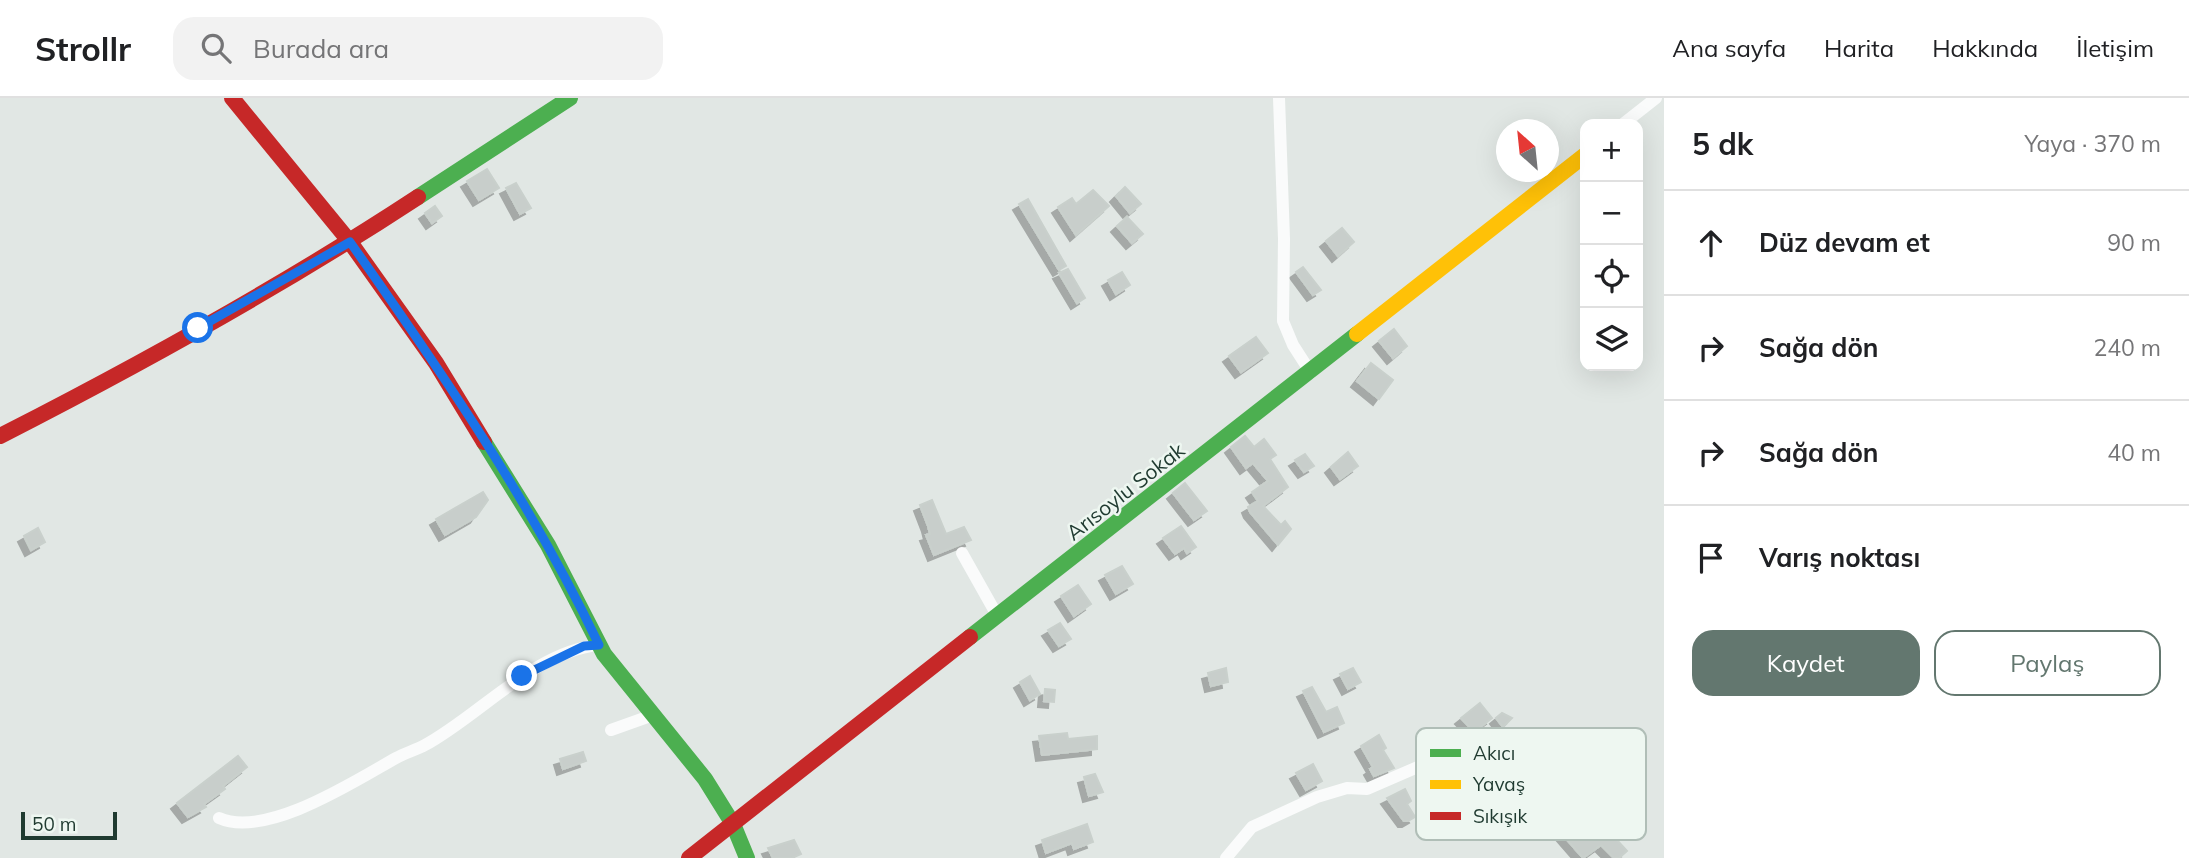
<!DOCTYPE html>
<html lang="tr">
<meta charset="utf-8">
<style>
:root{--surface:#fff;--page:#f2f2f2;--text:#202124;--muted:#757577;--line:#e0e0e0;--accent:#63776f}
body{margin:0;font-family:Mulish,sans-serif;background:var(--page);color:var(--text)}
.controls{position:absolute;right:21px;top:21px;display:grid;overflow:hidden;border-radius:14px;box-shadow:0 7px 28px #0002}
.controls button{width:63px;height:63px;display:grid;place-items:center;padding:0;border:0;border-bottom:2px solid var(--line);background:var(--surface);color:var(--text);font:35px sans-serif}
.compass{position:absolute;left:1496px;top:21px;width:63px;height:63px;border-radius:50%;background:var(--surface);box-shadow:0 7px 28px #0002;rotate:333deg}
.scale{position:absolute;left:21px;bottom:18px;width:96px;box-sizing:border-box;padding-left:7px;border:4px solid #1f3a30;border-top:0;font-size:19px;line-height:24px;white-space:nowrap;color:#1f3a30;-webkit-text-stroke:5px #eef7f1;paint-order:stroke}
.stop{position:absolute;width:21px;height:21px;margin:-16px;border:5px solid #1a73e8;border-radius:50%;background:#fff}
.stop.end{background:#1a73e8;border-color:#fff;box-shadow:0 2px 7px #0008}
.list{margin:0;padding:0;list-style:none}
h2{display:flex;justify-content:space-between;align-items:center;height:91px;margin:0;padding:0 28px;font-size:30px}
h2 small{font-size:23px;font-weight:400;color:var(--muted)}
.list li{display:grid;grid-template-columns:46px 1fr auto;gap:21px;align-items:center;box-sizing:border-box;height:105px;padding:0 28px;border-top:2px solid var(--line)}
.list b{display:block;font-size:26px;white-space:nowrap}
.list em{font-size:23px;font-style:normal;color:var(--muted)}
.actions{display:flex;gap:14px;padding:21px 28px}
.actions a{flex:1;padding:16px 0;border:2px solid var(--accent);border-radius:21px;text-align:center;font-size:24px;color:var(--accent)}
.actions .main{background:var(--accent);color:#fff}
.icon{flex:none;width:38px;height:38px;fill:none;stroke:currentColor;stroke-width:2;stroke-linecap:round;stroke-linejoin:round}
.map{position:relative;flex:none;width:1664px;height:760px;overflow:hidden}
header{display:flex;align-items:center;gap:42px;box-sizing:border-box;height:98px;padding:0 35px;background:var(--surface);border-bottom:2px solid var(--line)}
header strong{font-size:33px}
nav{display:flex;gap:38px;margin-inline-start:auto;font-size:24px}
.search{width:490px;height:63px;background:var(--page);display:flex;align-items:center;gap:18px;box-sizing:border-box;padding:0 24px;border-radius:21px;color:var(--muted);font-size:26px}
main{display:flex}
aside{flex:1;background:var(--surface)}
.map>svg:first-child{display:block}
.building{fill:#c8cecb;stroke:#c9d0cc;stroke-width:2;filter:url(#shadow)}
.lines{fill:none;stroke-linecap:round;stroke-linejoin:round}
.street{stroke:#fafbfb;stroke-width:12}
.fast{stroke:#4caf50;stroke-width:16}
.slow{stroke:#ffc107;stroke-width:16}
.jam{stroke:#c62828;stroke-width:16}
.route{stroke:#1a73e8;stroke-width:9}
.labels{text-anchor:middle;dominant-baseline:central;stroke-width:5;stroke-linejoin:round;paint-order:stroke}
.street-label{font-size:21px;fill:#1f3a30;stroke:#eef7f1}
.key{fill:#eef7f1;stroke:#b0beb7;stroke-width:2}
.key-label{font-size:19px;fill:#1f3a30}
</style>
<header>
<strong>Strollr</strong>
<div class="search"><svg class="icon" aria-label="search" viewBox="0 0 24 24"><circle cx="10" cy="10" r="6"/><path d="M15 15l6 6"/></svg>Burada ara</div>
<nav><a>Ana sayfa</a><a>Harita</a><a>Hakkında</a><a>İletişim</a></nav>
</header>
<main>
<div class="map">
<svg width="1664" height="760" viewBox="0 0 1664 760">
<defs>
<filter id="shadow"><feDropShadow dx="-6" dy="6" stdDeviation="0" flood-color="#0004"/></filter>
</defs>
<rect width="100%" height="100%" fill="#e1e7e4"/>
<g class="building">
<path d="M 487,71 L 499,90 L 479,102 L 467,83 Z"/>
<path d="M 516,85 L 531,110 L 520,116 L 506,90 Z"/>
<path d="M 1125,89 L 1141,106 L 1130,115 L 1116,98 Z"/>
<path d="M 1093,92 L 1109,108 L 1076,137 L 1058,109 L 1072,100 L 1076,106 Z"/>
<path d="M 1028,101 L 1066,168 L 1059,172 L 1019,106 Z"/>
<path d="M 435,108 L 442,118 L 432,125 L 425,115 Z"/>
<path d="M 1127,119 L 1143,136 L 1132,145 L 1117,128 Z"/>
<path d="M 1342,130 L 1354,144 L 1338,158 L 1326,143 Z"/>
<path d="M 1303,169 L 1321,192 L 1313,197 L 1296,174 Z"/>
<path d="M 1068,171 L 1085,200 L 1077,205 L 1059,175 Z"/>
<path d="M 1122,174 L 1130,187 L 1116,196 L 1108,182 Z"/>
<path d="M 1394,231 L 1407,248 L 1393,260 L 1379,243 Z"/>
<path d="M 1256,239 L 1268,255 L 1241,274 L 1229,258 Z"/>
<path d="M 1371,265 L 1393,282 L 1379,301 L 1357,283 Z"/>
<path d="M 1245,338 L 1254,349 L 1264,341 L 1276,357 L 1270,361 L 1288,389 L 1263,408 L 1281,427 L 1285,423 L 1291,431 L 1278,447 L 1250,414 L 1248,409 L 1258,403 L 1252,394 L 1268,383 L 1253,365 L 1246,370 L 1231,349 Z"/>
<path d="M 1348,354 L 1358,368 L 1340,381 L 1331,369 Z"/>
<path d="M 1305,356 L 1314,368 L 1304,374 L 1295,362 Z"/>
<path d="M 1185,385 L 1207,413 L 1194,422 L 1173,395 Z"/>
<path d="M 483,394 L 488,402 L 476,419 L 445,437 L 436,421 Z"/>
<path d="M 932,402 L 946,436 L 964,429 L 971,442 L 934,457 L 926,437 L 930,436 L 928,428 L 920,407 Z"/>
<path d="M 1181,428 L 1196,449 L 1187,455 L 1184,450 L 1175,456 L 1163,440 Z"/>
<path d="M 38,430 L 45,444 L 31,452 L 24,438 Z"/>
<path d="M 1122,468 L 1133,486 L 1116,496 L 1105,477 Z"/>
<path d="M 1078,487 L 1091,506 L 1074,518 L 1061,498 Z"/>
<path d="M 1060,525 L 1071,541 L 1059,548 L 1048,532 Z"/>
<path d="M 1226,570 L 1228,584 L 1211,588 L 1208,575 Z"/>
<path d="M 1353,570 L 1361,584 L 1348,591 L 1340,576 Z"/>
<path d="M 1030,578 L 1040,596 L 1030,602 L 1020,584 Z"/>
<path d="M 1312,589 L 1326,614 L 1337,609 L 1344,625 L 1324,634 L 1303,593 Z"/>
<path d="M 1045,591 L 1055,592 L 1054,604 L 1044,603 Z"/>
<path d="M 1480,605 L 1492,620 L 1474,634 L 1461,620 Z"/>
<path d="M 1502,615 L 1512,620 L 1503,629 L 1496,620 Z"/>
<path d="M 1067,635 L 1068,641 L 1097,638 L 1097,651 L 1042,657 L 1039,638 Z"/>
<path d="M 1379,637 L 1386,650 L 1383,652 L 1394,670 L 1374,678 L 1370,671 L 1373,669 L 1361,648 Z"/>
<path d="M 583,654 L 586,663 L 563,671 L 560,661 Z"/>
<path d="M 238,658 L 247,669 L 223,688 L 225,691 L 204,706 L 206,709 L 188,719 L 177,705 Z"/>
<path d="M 1313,666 L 1322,683 L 1306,692 L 1296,675 Z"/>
<path d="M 1095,676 L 1103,694 L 1089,698 L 1084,679 Z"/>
<path d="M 1405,691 L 1411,703 L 1407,706 L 1415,719 L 1408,723 L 1404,723 L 1387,700 Z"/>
<path d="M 1602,700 L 1617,716 L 1604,728 L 1627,753 L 1619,760 L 1614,760 L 1601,747 L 1583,760 L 1563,737 Z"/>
<path d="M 1087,726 L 1093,744 L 1074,751 L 1072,745 L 1046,755 L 1042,742 Z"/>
<path d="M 794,742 L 801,756 L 792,760 L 773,760 L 768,750 Z"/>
</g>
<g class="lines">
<g class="street">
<path d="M 1279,0 L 1284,141 L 1283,223 L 1293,247 L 1311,275"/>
<path d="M 1623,26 L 1656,0"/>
<path d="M 962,455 L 998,519"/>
<path d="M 611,632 L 653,617"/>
<path d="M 219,720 C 266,741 355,683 396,660 C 405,655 416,652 425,647 C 479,618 535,553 599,547"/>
<path d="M 1226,760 L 1252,729 L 1317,699 L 1347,690 L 1367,691 L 1457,652"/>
</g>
<g class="fast">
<path d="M 418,99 L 570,0"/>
<path d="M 484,344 L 548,447 L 604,556 L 705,681 L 733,726 L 747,760"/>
<path d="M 970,539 L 1357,236"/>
</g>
<path class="slow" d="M 1357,236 L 1585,57"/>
<g class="jam">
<path d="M 232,0 L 350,144 L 436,265 L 484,344"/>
<path d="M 0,338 C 143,265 284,187 418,99"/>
<path d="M 689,760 L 970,539"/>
</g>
</g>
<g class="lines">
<path class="route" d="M 198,230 L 350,144 C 441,273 531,404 599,547 L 584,548 L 522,578"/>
</g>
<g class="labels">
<g class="street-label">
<text transform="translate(1125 393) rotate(-38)">Arısoylu Sokak</text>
</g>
</g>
<rect x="1416" y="630" width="230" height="112" rx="10" class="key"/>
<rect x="1430" y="651" width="31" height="8" fill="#4caf50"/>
<rect x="1430" y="682" width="31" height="9" fill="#ffc107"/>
<rect x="1430" y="714" width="31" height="8" fill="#c62828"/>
<g class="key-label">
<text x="1473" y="662">Akıcı</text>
<text x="1473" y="693">Yavaş</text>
<text x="1473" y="725">Sıkışık</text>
</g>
</svg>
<div class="controls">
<button>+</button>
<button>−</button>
<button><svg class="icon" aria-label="locate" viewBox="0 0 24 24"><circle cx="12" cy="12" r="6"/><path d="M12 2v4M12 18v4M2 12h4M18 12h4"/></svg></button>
<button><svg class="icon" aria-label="layers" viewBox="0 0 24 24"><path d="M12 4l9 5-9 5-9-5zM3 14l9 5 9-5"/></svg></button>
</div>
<svg class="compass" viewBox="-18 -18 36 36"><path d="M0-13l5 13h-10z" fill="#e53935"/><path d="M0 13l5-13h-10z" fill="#757577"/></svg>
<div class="scale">50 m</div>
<div class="stop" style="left:198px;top:230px"></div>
<div class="stop end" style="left:522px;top:578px"></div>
</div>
<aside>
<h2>5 dk<small>Yaya · 370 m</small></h2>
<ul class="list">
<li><svg class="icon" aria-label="ahead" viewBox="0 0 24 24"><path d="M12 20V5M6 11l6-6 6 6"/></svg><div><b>Düz devam et</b></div><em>90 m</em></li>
<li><svg class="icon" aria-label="right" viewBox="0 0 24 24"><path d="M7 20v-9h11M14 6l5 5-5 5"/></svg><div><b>Sağa dön</b></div><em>240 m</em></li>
<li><svg class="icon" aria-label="right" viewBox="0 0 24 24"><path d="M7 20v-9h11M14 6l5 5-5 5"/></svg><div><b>Sağa dön</b></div><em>40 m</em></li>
<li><svg class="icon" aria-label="arrive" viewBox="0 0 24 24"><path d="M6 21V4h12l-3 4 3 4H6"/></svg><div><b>Varış noktası</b></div></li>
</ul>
<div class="actions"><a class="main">Kaydet</a><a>Paylaş</a></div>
</aside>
</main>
